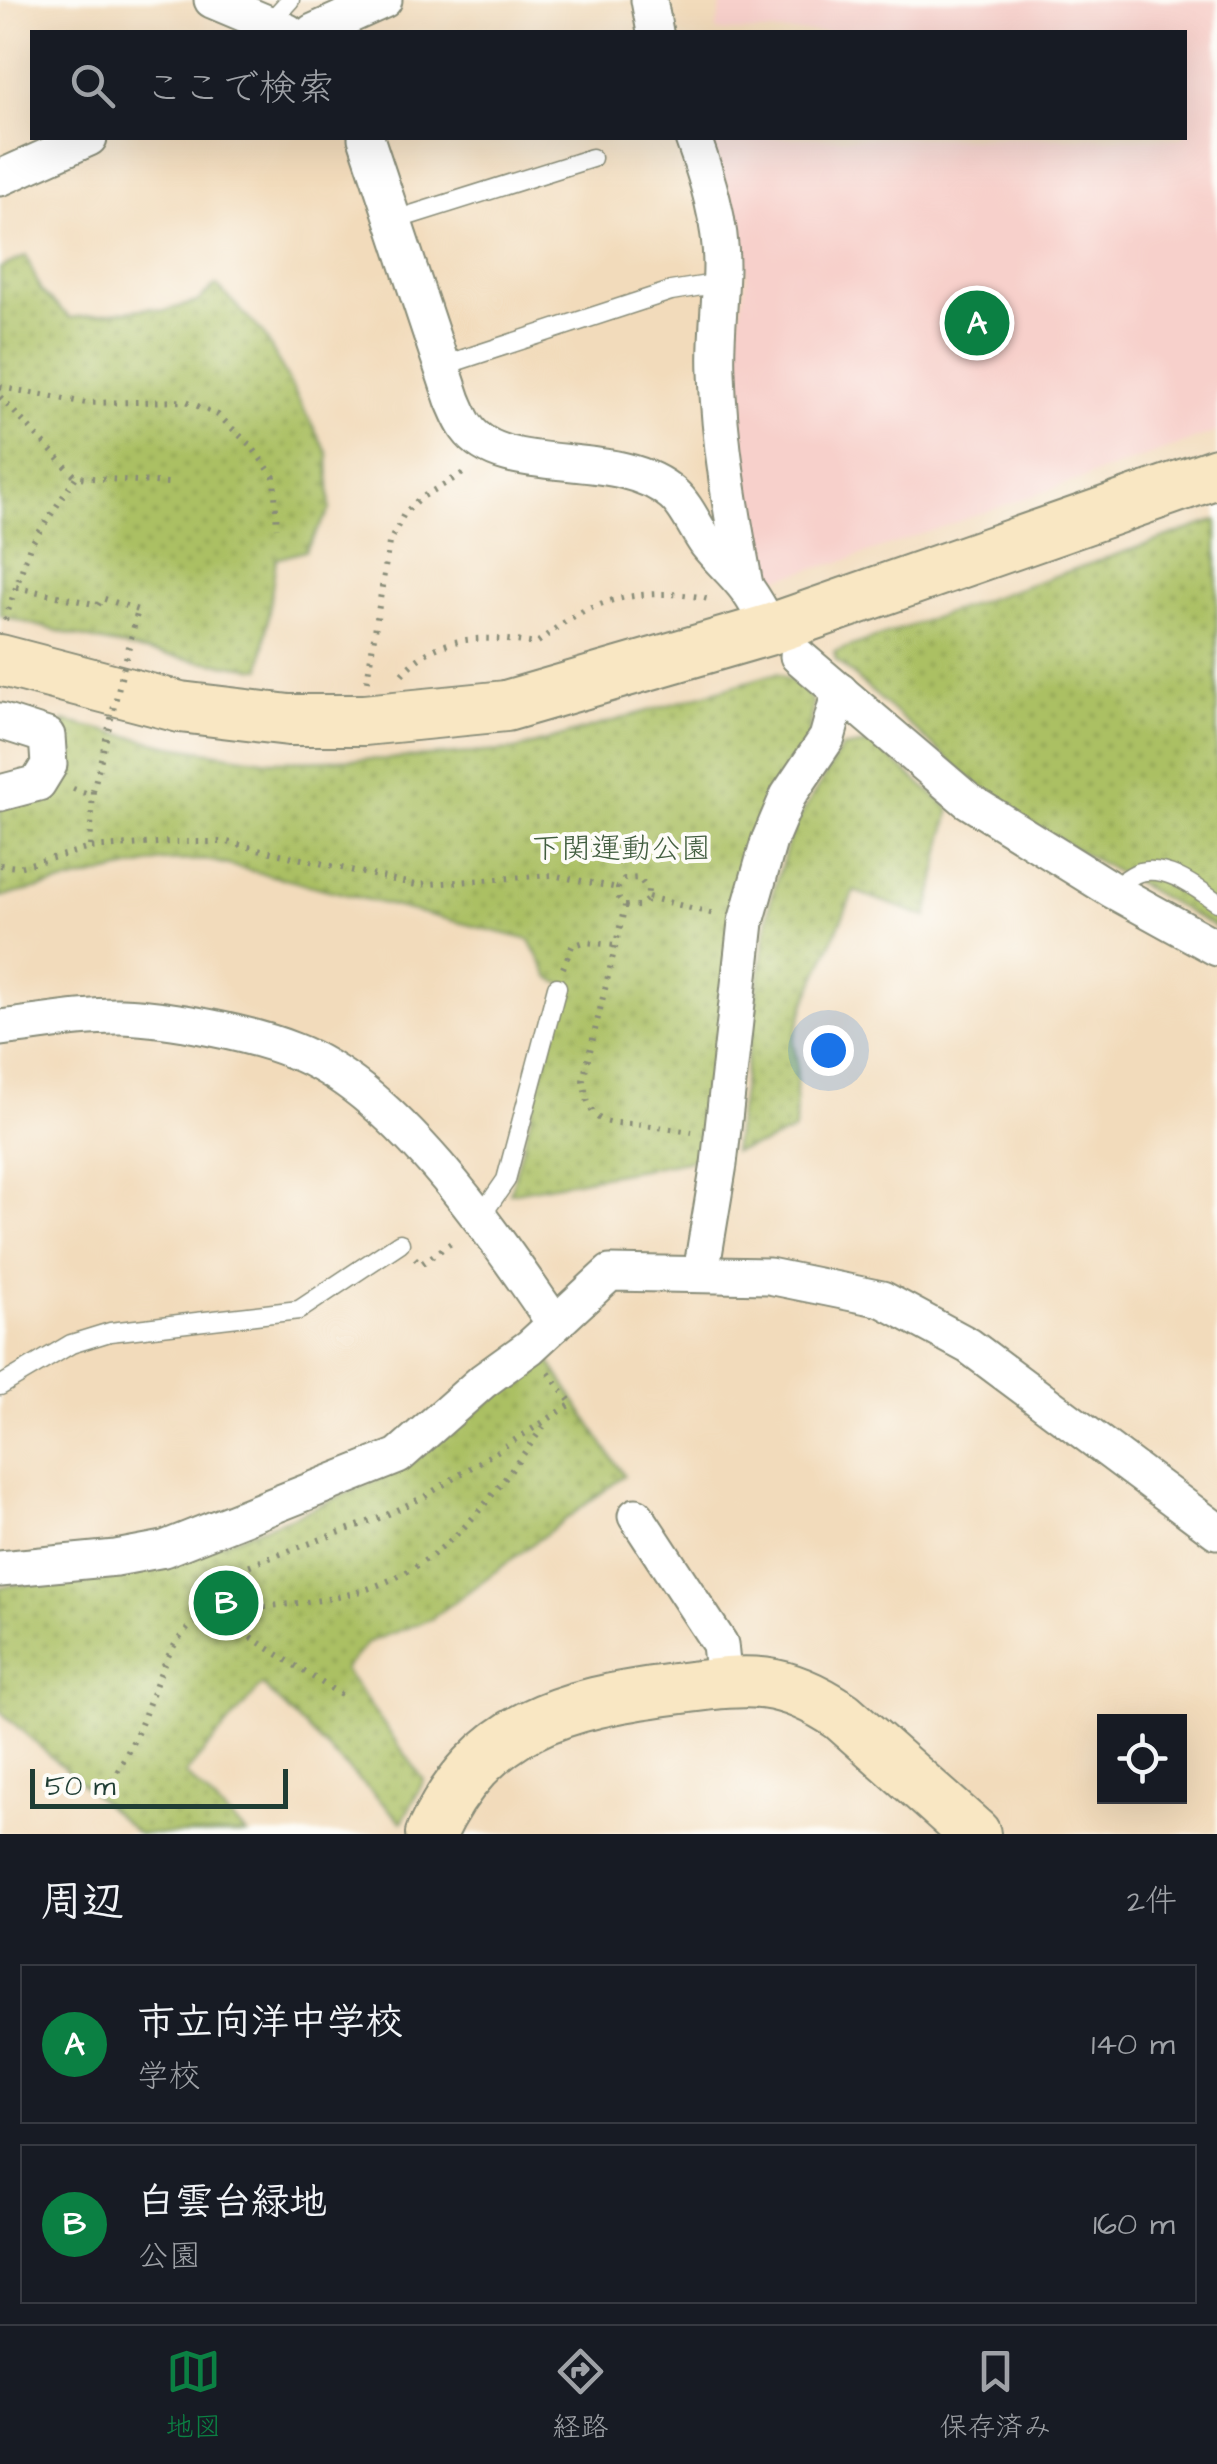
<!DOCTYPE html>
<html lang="ja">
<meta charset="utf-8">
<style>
:root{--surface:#171b24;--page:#20242c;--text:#f1f3f6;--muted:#9ea1a6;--line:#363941;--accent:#0b8043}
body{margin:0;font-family:"Architects Daughter","Klee One",sans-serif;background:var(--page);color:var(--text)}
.controls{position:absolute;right:30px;bottom:30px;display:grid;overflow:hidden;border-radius:0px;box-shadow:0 10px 40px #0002}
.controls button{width:90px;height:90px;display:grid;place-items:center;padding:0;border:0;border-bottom:2px solid var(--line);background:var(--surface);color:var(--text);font:50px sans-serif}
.scale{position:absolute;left:30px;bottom:25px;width:258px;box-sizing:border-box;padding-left:10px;border:5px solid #1f3d34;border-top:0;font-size:28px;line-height:35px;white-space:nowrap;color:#1f3d34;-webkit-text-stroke:8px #fdfcf7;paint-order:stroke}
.you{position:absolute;left:828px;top:1050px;width:35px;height:35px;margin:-25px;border:8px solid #fff;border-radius:50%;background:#1a73e8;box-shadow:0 0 0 15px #1a73e833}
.badge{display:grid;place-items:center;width:65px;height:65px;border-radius:50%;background:var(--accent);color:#fff;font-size:32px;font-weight:700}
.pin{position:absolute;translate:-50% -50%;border:5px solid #fff;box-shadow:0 2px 10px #0006}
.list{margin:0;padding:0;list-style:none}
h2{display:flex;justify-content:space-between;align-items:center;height:130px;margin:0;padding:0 40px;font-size:42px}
h2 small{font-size:32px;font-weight:400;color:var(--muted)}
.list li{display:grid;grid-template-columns:65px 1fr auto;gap:30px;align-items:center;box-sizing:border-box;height:160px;margin:0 20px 20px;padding:0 20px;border:2px solid var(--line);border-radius:0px}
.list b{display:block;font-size:38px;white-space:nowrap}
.list p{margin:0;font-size:32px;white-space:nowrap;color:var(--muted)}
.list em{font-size:32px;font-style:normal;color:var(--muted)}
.icon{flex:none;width:55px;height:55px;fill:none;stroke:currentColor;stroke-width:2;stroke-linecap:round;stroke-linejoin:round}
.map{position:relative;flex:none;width:1217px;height:1834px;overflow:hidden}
.search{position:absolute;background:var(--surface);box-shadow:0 10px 40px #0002;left:30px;right:30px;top:30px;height:110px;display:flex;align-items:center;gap:25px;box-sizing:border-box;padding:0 35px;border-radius:0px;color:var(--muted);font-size:38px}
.sheet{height:490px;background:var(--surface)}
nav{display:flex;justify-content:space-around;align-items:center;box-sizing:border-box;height:140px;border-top:2px solid var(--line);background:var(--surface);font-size:28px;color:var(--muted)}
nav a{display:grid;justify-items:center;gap:5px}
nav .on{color:var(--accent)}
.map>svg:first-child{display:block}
.built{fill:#f7d0cb}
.green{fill:url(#green-dots);stroke:#657e4c;stroke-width:2.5}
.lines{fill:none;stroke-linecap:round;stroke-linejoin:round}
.lane-casing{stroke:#888c78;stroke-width:21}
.street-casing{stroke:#888c78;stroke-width:39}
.secondary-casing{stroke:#888c78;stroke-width:54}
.path{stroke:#888c78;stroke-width:6;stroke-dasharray:2.5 8;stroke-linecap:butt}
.lane{stroke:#fff;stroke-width:18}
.street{stroke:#fff;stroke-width:35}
.secondary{stroke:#f9e7c3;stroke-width:50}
.path-bridge{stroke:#888c78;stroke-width:6;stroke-dasharray:2.5 8;stroke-linecap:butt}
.labels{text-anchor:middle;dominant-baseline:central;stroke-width:8;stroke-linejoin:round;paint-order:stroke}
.park-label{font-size:30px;fill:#425e40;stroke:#fdfcf7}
</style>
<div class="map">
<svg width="1217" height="1834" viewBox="0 0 1217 1834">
<defs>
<pattern id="green-dots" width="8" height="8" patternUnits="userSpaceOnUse" patternTransform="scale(2.5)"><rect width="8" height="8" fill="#abc064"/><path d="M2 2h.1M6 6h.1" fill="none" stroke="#8b9d53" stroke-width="1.8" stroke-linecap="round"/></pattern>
</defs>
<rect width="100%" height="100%" fill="#fdfcf7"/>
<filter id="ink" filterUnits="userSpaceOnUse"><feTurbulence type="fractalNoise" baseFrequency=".01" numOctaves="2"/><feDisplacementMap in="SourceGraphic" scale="20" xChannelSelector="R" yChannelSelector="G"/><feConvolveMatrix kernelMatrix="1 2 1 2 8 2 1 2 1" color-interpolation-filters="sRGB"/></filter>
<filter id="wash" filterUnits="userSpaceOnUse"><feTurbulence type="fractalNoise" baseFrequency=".0048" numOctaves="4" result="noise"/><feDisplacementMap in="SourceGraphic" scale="40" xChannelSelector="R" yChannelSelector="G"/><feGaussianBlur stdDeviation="2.25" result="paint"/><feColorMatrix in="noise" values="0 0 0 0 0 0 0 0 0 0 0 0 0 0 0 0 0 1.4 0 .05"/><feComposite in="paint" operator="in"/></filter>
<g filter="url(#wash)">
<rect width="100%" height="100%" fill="#f2dbbb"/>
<path class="built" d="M 722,0 L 1217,0 L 1217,432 L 844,561 L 774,579 L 751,557 L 729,372 L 747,275 L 739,219 L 708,138 L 1184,138 L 1184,32 L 716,32 Z"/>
<g class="green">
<path d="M 26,256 L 41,291 L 70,318 L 150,308 L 164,311 L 197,302 L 216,285 L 263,333 L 328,454 L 330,510 L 305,551 L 276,559 L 261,669 C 173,660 85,640 0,615 L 0,268 Z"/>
<path d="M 1217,520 L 1217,928 L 1006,810 L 836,660 L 834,652 Z"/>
<path d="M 777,673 L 803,688 L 813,702 L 808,739 L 773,794 L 708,1157 L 510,1193 L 566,986 L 549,977 L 530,940 L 208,860 L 161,861 L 0,897 L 0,807 L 52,788 L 63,721 L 171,746 L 270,761 L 385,759 L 515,750 Z"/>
<path d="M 872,743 L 950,809 L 927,917 L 854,891 L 806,1001 L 793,1041 L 797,1062 L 795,1130 L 763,1144 L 733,1151 L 770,903 L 792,830 L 842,748 Z"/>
<path d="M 546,1356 L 624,1476 L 431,1619 L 368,1642 L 344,1670 L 424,1780 L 402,1822 L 262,1685 L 185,1774 L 247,1834 L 138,1834 L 0,1711 L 0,1587 L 167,1563 L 295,1516 L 406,1467 Z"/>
</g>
</g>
<g filter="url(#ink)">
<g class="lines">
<defs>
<g id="lane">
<path d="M 268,24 L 290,0"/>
<path d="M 395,220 L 592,158"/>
<path d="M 442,366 L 671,291 L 720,283"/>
<path d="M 1112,890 C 1120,884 1131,874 1140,872 C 1168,865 1196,888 1217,902"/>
<path d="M 481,1216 L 506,1180 L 557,987"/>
<path d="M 0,1386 L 71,1344 L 110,1332 L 299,1310 L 400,1243"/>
</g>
<g id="street">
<path d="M 212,0 L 288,32"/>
<path d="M 649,0 L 655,32"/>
<path d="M 313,32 L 384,0"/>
<path d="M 366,138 L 453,400 C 457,409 461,420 467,428 C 504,480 618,445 673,494 C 687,506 696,529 707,544 C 718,558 732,570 743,584 C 754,597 762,614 771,629"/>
<path d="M 693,138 C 707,177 721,222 721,265 C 721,300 715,336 717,372 C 719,443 732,515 745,585"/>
<path d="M 0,178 L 89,138"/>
<path d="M 798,656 L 967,800 L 1112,890 L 1217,948"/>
<path d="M 0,721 L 47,736 L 49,765 L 38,783 L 0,793"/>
<path d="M 0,1028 C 39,1024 82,1015 122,1016 C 170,1018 250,1033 294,1051 C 397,1091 494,1235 555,1324"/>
<path d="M 701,1273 L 719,1164 L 746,922 L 769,841 L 788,796 L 827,738 L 840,691"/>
<path d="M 636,1516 L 720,1644 L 724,1683"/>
<path d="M 0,1569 L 116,1558 L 164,1549 L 398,1456 L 483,1381 L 530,1347 L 610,1273 L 769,1276 L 882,1299 L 969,1346 L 1217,1531"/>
</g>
<g id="secondary">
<path d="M 0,660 L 180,707 L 289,720 L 364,720 L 506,706 L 771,629 L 1217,473"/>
<path d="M 431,1834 C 482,1724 562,1704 674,1689 C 745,1680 779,1673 842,1716 L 975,1834"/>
</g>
</defs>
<use href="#lane" class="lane-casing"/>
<use href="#street" class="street-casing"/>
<use href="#secondary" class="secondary-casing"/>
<g class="path">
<path d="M 0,387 L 86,403 L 186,401 L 218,415 L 252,447 L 274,477 L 277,528"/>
<path d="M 0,397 L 76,477 L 169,483"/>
<path d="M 16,587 L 98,605 L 102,598 L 138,610"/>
<path d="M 5,620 L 30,546 L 76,477"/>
<path d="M 402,674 C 439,633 485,635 535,644 C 547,636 556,627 568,620 C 607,593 665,589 709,599"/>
<path d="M 367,681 L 389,543 L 404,514 L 419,499 L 465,472"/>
<path d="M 73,789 L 86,793 L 93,791 L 90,848"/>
<path d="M 0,865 L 18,867 L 90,848 L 170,842 L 227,842 L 416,885 L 552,875 L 618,888"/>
<path d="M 648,897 L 714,914"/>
<path d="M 625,906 L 640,906 L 647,900 L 648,890 L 639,878 L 624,879 L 618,888 L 619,898 L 625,906 L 583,1080 C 591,1129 603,1121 644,1125 C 660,1127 676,1130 692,1132"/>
<path d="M 563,968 L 572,946 L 584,942 L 616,945"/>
<path d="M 415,1258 L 421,1264 L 457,1239"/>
<path d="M 341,1695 L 216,1615 L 212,1594 L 220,1576 L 382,1517 L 424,1497 L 572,1404 L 548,1372"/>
<path d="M 108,1790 C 118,1770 130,1749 139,1729 C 155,1692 165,1640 202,1617 C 212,1611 296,1604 314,1601 C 438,1584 479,1513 547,1422"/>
</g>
<use href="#lane" class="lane"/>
<use href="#street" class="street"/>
<use href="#secondary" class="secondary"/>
<path class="path-bridge" d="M 93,791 L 138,610"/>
</g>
</g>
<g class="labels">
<g class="park-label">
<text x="621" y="849">下関運動公園</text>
</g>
</g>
</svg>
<div class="controls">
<button><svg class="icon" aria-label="locate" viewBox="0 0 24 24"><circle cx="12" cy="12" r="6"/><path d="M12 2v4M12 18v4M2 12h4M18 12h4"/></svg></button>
</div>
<div class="scale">50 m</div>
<div class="you"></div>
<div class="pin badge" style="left:977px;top:323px">A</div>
<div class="pin badge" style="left:226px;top:1603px">B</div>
<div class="search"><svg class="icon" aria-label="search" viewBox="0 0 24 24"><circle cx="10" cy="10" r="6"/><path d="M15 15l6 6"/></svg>ここで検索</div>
</div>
<section class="sheet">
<h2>周辺<small>2件</small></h2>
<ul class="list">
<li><span class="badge">A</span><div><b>市立向洋中学校</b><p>学校</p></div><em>140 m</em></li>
<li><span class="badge">B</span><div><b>白雲台緑地</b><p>公園</p></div><em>160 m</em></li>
</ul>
</section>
<nav>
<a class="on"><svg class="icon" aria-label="map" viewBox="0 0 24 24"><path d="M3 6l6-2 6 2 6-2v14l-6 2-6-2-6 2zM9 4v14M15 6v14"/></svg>地図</a>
<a><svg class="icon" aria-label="directions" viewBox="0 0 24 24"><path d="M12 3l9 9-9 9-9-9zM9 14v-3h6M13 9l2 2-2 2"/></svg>経路</a>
<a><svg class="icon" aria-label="saved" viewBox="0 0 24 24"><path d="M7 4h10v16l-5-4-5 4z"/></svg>保存済み</a>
</nav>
